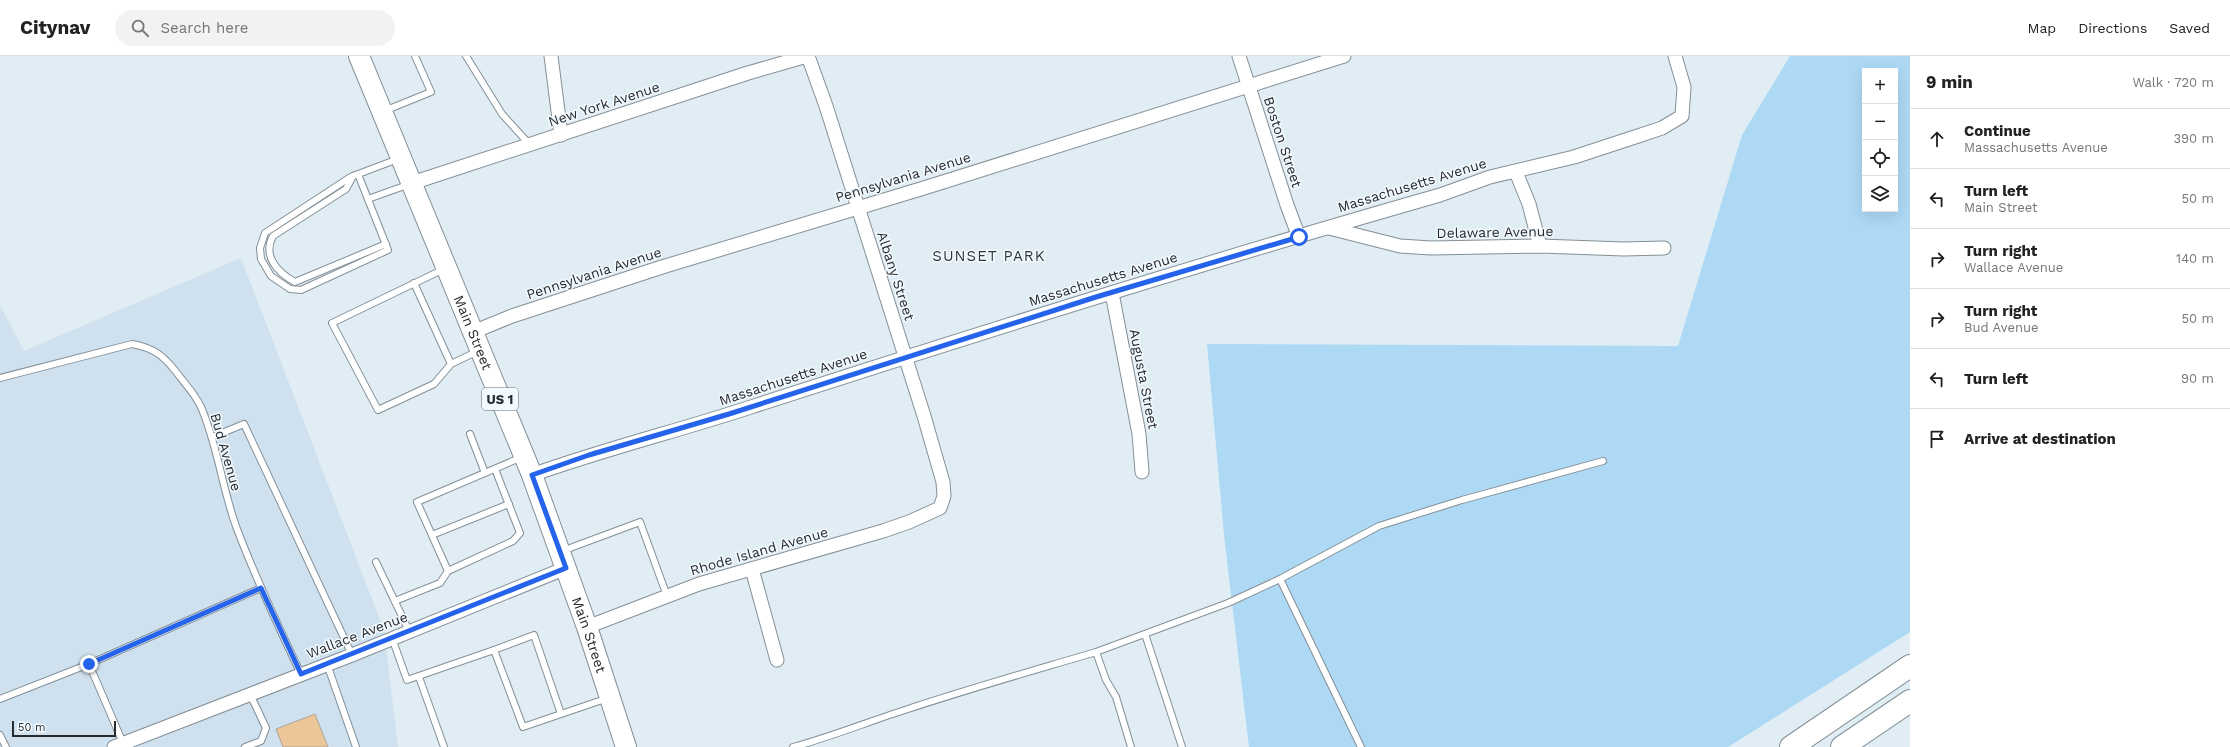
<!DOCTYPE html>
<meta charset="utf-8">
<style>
:root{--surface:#fff;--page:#f2f2f2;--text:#222;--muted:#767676;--line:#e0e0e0}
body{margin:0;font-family:"Work Sans",sans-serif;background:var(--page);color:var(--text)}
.controls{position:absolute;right:12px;top:12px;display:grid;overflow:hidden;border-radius:0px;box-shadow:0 4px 16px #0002}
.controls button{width:36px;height:36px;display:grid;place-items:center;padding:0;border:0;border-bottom:1px solid var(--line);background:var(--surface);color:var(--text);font:20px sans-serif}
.scale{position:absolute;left:12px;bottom:10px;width:104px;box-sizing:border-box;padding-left:4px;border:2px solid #272b2e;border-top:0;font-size:11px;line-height:14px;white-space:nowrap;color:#272b2e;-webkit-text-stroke:3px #f3faff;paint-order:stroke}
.stop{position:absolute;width:12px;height:12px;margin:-9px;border:3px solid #2563eb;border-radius:50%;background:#fff}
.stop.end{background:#2563eb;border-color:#fff;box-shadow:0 1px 4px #0008}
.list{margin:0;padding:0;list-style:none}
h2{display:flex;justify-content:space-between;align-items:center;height:52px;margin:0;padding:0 16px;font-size:17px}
h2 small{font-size:13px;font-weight:400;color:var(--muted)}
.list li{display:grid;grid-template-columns:26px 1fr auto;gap:12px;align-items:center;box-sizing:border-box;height:60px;padding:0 16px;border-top:1px solid var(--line)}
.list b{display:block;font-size:15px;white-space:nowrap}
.list p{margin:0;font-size:13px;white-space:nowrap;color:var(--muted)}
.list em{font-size:13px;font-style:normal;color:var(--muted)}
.icon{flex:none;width:22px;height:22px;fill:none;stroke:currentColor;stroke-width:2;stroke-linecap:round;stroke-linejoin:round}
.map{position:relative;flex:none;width:1910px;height:691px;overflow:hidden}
header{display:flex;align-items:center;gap:24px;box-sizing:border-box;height:56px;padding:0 20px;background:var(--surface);border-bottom:1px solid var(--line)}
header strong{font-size:19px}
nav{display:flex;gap:22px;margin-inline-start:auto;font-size:14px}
.search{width:280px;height:36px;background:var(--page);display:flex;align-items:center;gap:10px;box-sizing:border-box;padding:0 14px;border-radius:22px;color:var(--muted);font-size:15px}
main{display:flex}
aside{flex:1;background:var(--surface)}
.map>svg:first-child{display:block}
.built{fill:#cfe1ee}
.green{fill:#add9f5;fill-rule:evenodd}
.building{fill:#ecc698;stroke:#aca49a}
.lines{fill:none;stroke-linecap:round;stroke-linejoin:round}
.service-casing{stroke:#848f96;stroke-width:8}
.minor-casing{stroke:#848f96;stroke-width:15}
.primary-casing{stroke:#848f96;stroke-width:22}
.motorway-casing{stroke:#848f96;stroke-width:24}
.service{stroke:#fff;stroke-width:6}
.minor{stroke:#fff;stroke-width:13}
.primary{stroke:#fff;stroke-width:20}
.motorway{stroke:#fff;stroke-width:22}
.route{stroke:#2563eb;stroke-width:5}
.labels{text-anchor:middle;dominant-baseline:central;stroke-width:3;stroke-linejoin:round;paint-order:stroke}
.shield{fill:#f3faff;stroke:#64696d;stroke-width:1}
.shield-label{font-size:13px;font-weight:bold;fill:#272b2e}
.street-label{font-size:14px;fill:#272b2e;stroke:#f3faff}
.neighbourhood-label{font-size:15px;letter-spacing:1px;fill:#2f383e;stroke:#f3faff}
</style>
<header>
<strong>Citynav</strong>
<div class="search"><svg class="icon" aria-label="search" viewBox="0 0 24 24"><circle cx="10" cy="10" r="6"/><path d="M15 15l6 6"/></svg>Search here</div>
<nav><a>Map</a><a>Directions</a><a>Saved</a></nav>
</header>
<main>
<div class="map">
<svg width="1910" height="691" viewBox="0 0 1910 691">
<rect width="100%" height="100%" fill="#e1edf5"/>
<path class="built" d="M 241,202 L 384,574 L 398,691 L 0,691 L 0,249 L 24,295 Z"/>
<path class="green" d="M 1790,0 L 1910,0 L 1910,576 L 1728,691 L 1249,691 L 1224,479 L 1207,288 L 1678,290 L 1742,79 ZM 1865,15 L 1895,15 L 1895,153 L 1865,153 Z"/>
<path class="building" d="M 315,658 L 328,691 L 283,691 L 276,673 Z"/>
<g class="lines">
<defs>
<g id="service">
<path d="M 466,0 L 502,58 L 530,89"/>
<path d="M 384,55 L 431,36 L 415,0"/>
<path d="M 358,118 L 388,194 L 301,234 L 290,233 L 271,220 L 261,203 L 260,192 L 265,177 L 349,122 L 353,120 L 398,103"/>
<path d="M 353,120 L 346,133 L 273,180 C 262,200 278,217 295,226 L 386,188"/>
<path d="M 368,143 L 410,128"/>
<path d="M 444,213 L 332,267 L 378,354 L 434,328 L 451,308 L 478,295"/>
<path d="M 414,227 L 451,308"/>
<path d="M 0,322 L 132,288 C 156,292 166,302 180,321 C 188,331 196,340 201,351 C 218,390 222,433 237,473 C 256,523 278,570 301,618"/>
<path d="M 470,378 L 485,417"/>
<path d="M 212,381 L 244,368 L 352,599"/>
<path d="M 432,479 L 509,448"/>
<path d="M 562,495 L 640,466 L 667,540"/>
<path d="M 376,506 L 409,575"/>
<path d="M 448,515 L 513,485 L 520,477 L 495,413"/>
<path d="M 1280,523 L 1379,470 L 1462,444 L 1603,405"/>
<path d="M 395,545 L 440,527 L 448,515 L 417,446 L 522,401"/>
<path d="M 1145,578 L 1182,691"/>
<path d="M 392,582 L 407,624 L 494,594 L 523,671 L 608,642"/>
<path d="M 494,594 L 534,579 L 561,658"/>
<path d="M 1096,596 L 1228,547 L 1280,523 L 1361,691"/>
<path d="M 89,608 L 123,687"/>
<path d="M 327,608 L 356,691"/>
<path d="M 419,621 L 444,691"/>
<path d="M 0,643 L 89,608 L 261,532"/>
<path d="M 0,679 L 6,691"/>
<path d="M 245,691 L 261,685 L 266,672 L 250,638"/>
<path d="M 793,691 C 831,681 867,666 905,654 C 968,633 1032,615 1096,596 L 1106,624 L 1116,641 L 1131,691"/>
</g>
<g id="minor">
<path d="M 551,0 L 561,79"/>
<path d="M 1239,0 L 1287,149 L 1299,181"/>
<path d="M 1516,116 L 1529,148 L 1540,190"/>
<path d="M 412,127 L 748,17 L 807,0"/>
<path d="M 1329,172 L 1400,190 L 1431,192 L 1540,190 L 1624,193 L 1664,192"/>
<path d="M 1112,237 L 1139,378 L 1142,416"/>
<path d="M 473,276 L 512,260 L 662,211 L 924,132 L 1344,0"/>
<path d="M 532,419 C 604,393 678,375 751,351 C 979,277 1209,205 1440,139 L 1490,121 L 1574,101 L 1638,80 L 1662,72 L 1682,60 L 1684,31 L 1675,0"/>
<path d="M 752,513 L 777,604"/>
<path d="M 587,571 L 699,528 L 883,475 L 909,466 L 940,452 L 944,440 L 943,426 L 924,360 L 826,50 L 808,0"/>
<path d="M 114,691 L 352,599 L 566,512"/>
</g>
<g id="primary">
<path id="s1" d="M 359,0 L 532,419 L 587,571 L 626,691"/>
</g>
<g id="motorway">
<path d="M 1791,691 L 1910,610"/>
<path d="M 1842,691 L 1910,645"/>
</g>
</defs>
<use href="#service" class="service-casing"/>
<use href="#minor" class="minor-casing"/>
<use href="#primary" class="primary-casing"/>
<use href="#motorway" class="motorway-casing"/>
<use href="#service" class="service"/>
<use href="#minor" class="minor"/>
<use href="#primary" class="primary"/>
<use href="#motorway" class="motorway"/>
</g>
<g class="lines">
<path class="route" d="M 89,608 L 261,532 L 301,618 L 566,512 L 532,419 L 589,399 L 729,358 L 1096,241 L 1299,181"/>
</g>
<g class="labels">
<rect class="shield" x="482" y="332" width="36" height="22" rx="3"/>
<g class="shield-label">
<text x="500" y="343">US 1</text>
</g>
<g class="street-label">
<text transform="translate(604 48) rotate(-18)">New York Avenue</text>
<text transform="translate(1283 86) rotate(72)">Boston Street</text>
<text transform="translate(903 121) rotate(-17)">Pennsylvania Avenue</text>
<text transform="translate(1412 129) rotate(-17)">Massachusetts Avenue</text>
<text transform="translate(1495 176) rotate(-1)">Delaware Avenue</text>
<text transform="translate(594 217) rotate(-18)">Pennsylvania Avenue</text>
<text transform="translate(896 220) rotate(72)">Albany Street</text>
<text transform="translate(1103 223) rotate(-17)">Massachusetts Avenue</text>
<text stroke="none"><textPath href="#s1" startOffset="299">Main Street</textPath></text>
<text transform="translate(793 321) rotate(-18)">Massachusetts Avenue</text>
<text transform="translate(1144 323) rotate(79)">Augusta Street</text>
<text transform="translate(226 396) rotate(74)">Bud Avenue</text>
<text transform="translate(759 495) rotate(-16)">Rhode Island Avenue</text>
<text stroke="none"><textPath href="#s1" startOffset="623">Main Street</textPath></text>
<text transform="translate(357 579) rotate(-21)">Wallace Avenue</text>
</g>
<g class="neighbourhood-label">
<text x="989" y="200">SUNSET PARK</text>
</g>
</g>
</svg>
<div class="controls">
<button>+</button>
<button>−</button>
<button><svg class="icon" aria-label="locate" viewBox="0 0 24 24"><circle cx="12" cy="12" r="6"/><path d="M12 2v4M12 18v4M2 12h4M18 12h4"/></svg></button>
<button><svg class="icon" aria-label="layers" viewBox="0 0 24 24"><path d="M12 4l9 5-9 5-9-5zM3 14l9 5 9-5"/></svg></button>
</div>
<div class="scale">50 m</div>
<div class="stop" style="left:1299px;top:181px"></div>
<div class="stop end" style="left:89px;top:608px"></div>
</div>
<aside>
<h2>9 min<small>Walk · 720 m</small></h2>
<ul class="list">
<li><svg class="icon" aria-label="ahead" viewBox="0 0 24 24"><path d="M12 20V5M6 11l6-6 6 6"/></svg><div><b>Continue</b><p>Massachusetts Avenue</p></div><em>390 m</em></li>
<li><svg class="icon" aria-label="left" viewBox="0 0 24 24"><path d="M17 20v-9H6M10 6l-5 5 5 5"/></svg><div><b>Turn left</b><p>Main Street</p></div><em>50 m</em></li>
<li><svg class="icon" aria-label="right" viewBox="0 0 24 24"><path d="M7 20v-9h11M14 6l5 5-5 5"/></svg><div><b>Turn right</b><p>Wallace Avenue</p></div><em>140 m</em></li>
<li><svg class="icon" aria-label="right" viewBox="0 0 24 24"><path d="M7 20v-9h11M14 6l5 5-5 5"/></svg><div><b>Turn right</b><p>Bud Avenue</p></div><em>50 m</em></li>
<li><svg class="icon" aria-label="left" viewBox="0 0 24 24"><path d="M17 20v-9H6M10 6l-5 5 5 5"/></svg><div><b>Turn left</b></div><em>90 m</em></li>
<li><svg class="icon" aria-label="arrive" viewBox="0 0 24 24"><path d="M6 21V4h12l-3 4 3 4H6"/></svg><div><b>Arrive at destination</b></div></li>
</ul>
</aside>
</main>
